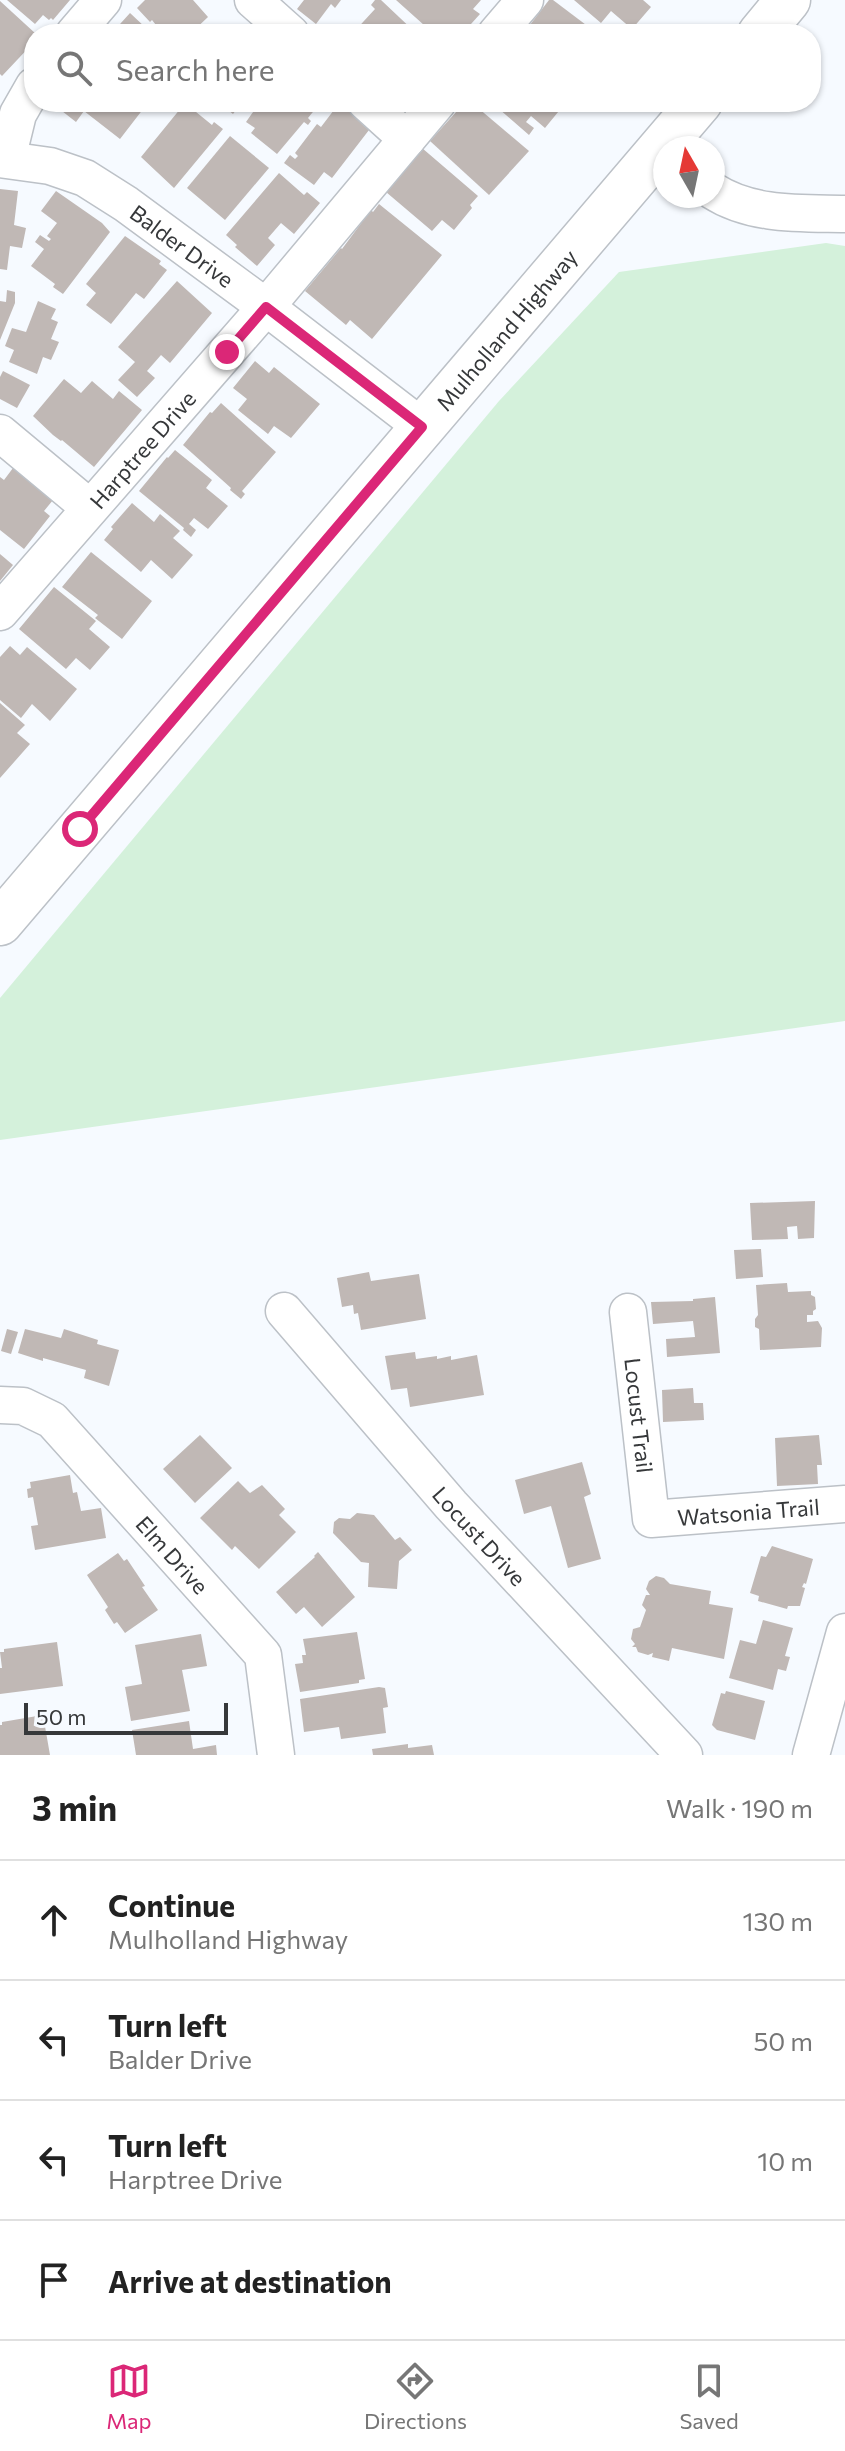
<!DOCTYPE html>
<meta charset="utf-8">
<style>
:root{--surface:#fff;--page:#f2f2f2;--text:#222;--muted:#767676;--line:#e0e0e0;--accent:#db2777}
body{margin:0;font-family:Commissioner,sans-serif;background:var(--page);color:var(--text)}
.compass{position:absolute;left:653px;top:136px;width:72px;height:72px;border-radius:50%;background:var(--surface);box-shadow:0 2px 6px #0004;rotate:351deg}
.scale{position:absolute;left:24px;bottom:20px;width:204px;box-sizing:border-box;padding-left:8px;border:4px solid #36383a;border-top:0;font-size:22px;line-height:28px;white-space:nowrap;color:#36383a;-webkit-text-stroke:6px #f6faff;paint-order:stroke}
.stop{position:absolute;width:24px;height:24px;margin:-18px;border:6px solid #db2777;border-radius:50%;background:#fff}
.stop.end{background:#db2777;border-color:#fff;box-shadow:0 2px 8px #0008}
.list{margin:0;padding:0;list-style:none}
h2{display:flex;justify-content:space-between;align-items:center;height:104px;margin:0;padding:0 32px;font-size:34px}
h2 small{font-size:26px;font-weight:400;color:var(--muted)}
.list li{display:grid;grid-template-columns:52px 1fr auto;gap:24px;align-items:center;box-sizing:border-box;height:120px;padding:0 32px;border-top:2px solid var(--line)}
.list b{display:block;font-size:30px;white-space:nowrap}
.list p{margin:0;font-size:26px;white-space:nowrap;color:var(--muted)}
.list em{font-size:26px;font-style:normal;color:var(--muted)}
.icon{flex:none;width:44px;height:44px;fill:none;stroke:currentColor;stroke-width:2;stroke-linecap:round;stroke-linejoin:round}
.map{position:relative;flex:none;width:845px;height:1755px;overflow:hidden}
.search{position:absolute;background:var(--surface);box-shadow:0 2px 6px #0004;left:24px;right:24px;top:24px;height:88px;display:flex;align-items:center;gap:20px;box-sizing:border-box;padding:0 28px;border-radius:32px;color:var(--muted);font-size:30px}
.sheet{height:584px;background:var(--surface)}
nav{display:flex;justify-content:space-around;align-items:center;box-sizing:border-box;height:112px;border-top:2px solid var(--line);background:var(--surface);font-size:22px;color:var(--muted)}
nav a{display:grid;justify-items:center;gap:4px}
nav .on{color:var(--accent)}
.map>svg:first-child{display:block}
.green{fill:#d4f1db}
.building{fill:#c0b8b5}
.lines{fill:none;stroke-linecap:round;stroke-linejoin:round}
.minor-casing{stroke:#bcc1c7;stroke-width:39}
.major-casing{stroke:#bcc1c7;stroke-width:47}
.minor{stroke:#fff;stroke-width:36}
.major{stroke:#fff;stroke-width:44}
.route{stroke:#db2777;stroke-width:10}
.labels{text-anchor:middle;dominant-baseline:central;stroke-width:6;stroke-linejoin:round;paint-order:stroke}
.street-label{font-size:22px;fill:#36383a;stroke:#f6faff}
</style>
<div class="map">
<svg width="845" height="1755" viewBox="0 0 845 1755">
<rect width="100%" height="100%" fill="#f6faff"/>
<path class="green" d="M 826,243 L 845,246 L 845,1021 L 0,1140 L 0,998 L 499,401 L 619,272 Z"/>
<g class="building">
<path d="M 7,0 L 70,0 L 53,20 L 51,18 L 49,20 L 43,15 L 35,24 Z"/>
<path d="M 145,0 L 193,0 L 208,17 L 190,34 L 180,34 L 172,25 L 163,34 L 152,20 L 150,22 L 137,8 Z"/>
<path d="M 304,0 L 341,0 L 335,8 L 331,4 L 316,24 L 297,9 Z"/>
<path d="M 375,0 L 381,0 L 417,34 L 352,34 L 375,9 L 371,5 Z"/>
<path d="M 396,0 L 481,0 L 473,9 L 480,14 L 462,34 L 434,34 Z"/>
<path d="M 549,0 L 553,0 L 598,34 L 523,34 Z"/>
<path d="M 574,0 L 643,0 L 651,7 L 632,29 L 611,11 L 601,23 Z"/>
<path d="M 0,1 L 36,34 L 34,34 L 34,42 L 2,76 L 0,74 Z"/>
<path d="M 130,13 L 146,28 L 150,24 L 157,31 L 155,34 L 111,34 Z"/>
<path d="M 54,102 L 145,102 L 147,104 L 120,139 L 84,111 L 76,122 L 53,104 Z"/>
<path d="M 218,102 L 242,102 L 233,114 Z"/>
<path d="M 260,102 L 321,102 L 308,118 L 311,121 L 308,125 L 304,122 L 277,154 L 251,133 L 255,128 L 246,122 Z"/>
<path d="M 340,102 L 365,120 L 362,124 L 369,130 L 332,178 L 324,172 L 314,185 L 284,163 L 290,155 L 295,159 L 298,156 L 295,153 L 317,124 L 321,127 Z"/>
<path d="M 465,102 L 471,102 L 529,151 L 489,195 L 430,141 Z"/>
<path d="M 491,102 L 559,102 L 563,106 L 545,128 L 531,116 L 526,122 L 534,128 L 529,135 Z"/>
<path d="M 185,103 L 212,125 L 214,122 L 223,129 L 174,188 L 141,157 Z"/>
<path d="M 230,136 L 269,168 L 225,220 L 187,188 Z"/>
<path d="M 422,148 L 478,196 L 470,205 L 472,208 L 454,230 L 442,220 L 432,231 L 386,192 Z"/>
<path d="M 279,173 L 304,195 L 307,192 L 320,203 L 294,234 L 281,223 L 268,238 L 275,245 L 257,266 L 235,247 L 237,245 L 226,235 Z"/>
<path d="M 0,189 L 18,191 L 14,225 L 26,228 L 22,248 L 10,246 L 7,270 L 0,269 Z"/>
<path d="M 56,191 L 102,223 L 110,232 L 63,294 L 53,287 L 55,284 L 31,266 L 44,249 L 35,242 L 40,235 L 49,241 L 51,239 L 47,236 L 57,223 L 41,211 Z"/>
<path d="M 379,204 L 442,255 L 372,339 L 350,320 L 346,325 L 305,291 L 341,248 L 342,249 L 371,210 L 373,212 Z"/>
<path d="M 125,236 L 161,261 L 159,264 L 167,270 L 144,299 L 136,293 L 111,324 L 86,305 L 96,293 L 86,284 Z"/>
<path d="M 177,281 L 212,313 L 170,363 L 161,355 L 147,371 L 155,378 L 137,397 L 118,380 L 135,362 L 118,347 Z"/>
<path d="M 7,290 L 15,292 L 15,303 L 0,340 L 0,301 L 6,302 Z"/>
<path d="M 38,301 L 56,309 L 51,319 L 58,322 L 51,339 L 59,342 L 51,360 L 43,357 L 37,374 L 9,362 L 14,350 L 5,346 L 12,328 L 26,332 Z"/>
<path d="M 255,361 L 269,373 L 274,367 L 320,404 L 291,438 L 274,426 L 268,434 L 238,410 L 247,399 L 233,388 Z"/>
<path d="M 3,371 L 30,385 L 17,408 L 0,399 L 0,377 Z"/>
<path d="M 64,379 L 81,393 L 92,381 L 113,399 L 119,391 L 142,410 L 94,467 L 62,440 L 61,441 L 53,435 L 33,416 Z"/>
<path d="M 221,403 L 276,452 L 242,491 L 245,494 L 241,499 L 230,490 L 231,488 L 183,445 L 210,412 L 212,413 Z"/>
<path d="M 175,450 L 212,480 L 206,488 L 228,506 L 208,529 L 194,518 L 189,524 L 196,530 L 191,537 L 183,530 L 184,528 L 139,491 L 167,457 L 168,458 Z"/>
<path d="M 13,468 L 53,500 L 44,511 L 50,516 L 24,549 L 0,530 L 0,477 L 4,480 Z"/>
<path d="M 132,503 L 154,522 L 160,514 L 180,531 L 173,538 L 193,555 L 172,579 L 151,560 L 141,572 L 104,540 L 113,529 L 111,527 Z"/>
<path d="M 91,552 L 152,601 L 122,639 L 95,618 L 98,615 L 62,587 Z"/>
<path d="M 0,554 L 13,565 L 0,581 Z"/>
<path d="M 54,587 L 96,621 L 89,629 L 110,647 L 90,670 L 76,658 L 66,669 L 19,629 Z"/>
<path d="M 10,646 L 20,655 L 27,647 L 77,689 L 50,721 L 32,704 L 21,718 L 0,700 L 0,657 Z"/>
<path d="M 0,703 L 25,725 L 17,733 L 30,744 L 0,778 Z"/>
<path d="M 815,1201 L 814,1238 L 798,1239 L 797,1226 L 787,1227 L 788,1239 L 752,1240 L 750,1203 Z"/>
<path d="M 761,1249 L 763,1277 L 736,1279 L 734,1250 Z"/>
<path d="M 369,1272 L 371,1281 L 419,1274 L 426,1319 L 361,1330 L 358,1313 L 354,1314 L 353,1305 L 342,1307 L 337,1278 Z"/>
<path d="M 787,1283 L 788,1292 L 811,1291 L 811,1295 L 815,1297 L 816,1309 L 813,1311 L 813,1315 L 807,1315 L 807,1322 L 818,1321 L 822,1328 L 821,1347 L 760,1350 L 759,1329 L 755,1327 L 755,1319 L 758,1315 L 756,1285 Z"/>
<path d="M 715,1297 L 720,1353 L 667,1357 L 666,1339 L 695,1337 L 693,1321 L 653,1324 L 651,1302 L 693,1301 L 693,1299 Z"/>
<path d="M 7,1329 L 18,1332 L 11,1354 L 1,1351 Z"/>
<path d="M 25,1329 L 61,1338 L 64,1329 L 98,1340 L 97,1344 L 119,1350 L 109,1386 L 84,1378 L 86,1370 L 43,1358 L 43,1361 L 18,1353 Z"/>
<path d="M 415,1352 L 416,1359 L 437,1356 L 437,1359 L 451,1356 L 451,1360 L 477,1355 L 484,1395 L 410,1407 L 407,1388 L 391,1390 L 385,1356 Z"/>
<path d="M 693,1388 L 694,1403 L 703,1403 L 704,1420 L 663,1422 L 662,1390 Z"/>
<path d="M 200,1435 L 232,1468 L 195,1503 L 163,1469 Z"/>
<path d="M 819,1435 L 822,1465 L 817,1465 L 818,1484 L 777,1486 L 775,1438 Z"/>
<path d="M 582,1462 L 591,1494 L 584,1497 L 601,1559 L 568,1568 L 551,1506 L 524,1514 L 515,1480 Z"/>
<path d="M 70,1475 L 73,1493 L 77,1492 L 81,1511 L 101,1508 L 106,1538 L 35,1550 L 31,1526 L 38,1525 L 33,1497 L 28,1498 L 27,1489 L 31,1488 L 30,1482 Z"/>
<path d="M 238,1481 L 250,1493 L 262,1485 L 285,1509 L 279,1515 L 296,1532 L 259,1569 L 235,1546 L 232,1550 L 200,1518 Z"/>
<path d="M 357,1513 L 374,1515 L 395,1540 L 400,1537 L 412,1550 L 399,1561 L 397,1589 L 368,1587 L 369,1563 L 361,1562 L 333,1533 L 334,1522 L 339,1518 L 350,1519 Z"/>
<path d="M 772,1546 L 813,1559 L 806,1584 L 804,1583 L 802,1587 L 805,1588 L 800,1606 L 788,1606 L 787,1609 L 758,1601 L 759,1596 L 750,1593 L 761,1556 L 766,1557 Z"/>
<path d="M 318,1552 L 355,1597 L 322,1627 L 304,1607 L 296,1614 L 276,1592 L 315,1557 L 314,1556 Z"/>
<path d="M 118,1553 L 124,1561 L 127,1559 L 145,1586 L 142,1587 L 158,1610 L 125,1633 L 117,1622 L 114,1624 L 105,1610 L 108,1607 L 87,1575 Z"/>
<path d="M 656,1576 L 664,1578 L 670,1584 L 711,1591 L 709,1604 L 733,1608 L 724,1659 L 672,1648 L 669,1661 L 652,1657 L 653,1653 L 648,1655 L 638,1652 L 636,1647 L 632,1647 L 635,1644 L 631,1639 L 633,1629 L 640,1627 L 646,1610 L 642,1605 L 646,1595 L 650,1595 L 646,1589 L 649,1581 Z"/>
<path d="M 763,1620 L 793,1628 L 785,1656 L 790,1657 L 786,1671 L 778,1669 L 773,1690 L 729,1678 L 740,1640 L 756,1644 Z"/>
<path d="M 357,1632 L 365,1679 L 359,1680 L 359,1683 L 300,1692 L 295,1664 L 303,1663 L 302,1655 L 306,1655 L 303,1639 Z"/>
<path d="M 201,1634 L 207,1666 L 182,1670 L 190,1711 L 131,1721 L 125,1687 L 142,1684 L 135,1645 Z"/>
<path d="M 57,1642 L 63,1686 L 0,1694 L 0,1668 L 2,1668 L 0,1652 L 4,1652 L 4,1649 Z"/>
<path d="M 379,1687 L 385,1688 L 388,1707 L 383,1708 L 386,1733 L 341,1739 L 339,1727 L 304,1732 L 300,1699 Z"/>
<path d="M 726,1691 L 765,1701 L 755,1740 L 717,1730 L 712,1725 L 721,1693 L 725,1694 Z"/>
<path d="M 43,1715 L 50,1755 L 0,1755 L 0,1725 L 2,1725 L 2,1722 Z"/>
<path d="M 189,1721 L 193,1749 L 216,1745 L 217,1755 L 136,1755 L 132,1730 Z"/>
<path d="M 408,1744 L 408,1748 L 432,1745 L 434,1755 L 373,1755 L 372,1749 Z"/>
</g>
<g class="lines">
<defs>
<g id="minor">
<path d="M 253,0 L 291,34"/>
<path d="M 74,34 L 103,0"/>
<path d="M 496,34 L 525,0"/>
<path d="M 366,102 L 407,139"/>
<path id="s1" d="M 0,159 L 50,166 L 85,178 L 126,204 L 266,307 L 422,427"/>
<path d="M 7,159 L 18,114 L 34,86"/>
<path d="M 713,191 C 752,216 801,213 845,214"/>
<path d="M 0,433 L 90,508"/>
<path id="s2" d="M 0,612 L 266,307 L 438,102"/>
<path id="s3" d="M 284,1311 L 451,1505 L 684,1755"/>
<path id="s4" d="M 628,1312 L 651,1519 L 845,1504"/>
<path id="s5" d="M 0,1405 L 23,1406 L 52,1420 L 263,1655 L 276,1755"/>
<path d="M 811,1755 L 845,1632"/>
</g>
<g id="major">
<path d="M 760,34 L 788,0"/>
<path id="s6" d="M 0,923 L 700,102"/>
</g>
</defs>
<use href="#minor" class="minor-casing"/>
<use href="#major" class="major-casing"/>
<use href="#minor" class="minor"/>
<use href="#major" class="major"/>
</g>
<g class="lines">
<path class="route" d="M 80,829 L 422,427 L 266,307 L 227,352"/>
</g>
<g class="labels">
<g class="street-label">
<text stroke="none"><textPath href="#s1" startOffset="206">Balder Drive</textPath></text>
<text stroke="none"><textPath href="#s6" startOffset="780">Mulholland Highway</textPath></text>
<text stroke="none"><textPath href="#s2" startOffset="216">Harptree Drive</textPath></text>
<text stroke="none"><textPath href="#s4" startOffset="104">Locust Trail</textPath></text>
<text stroke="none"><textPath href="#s4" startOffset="306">Watsonia Trail</textPath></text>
<text stroke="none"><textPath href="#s3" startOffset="298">Locust Drive</textPath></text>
<text stroke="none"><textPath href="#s5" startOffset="236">Elm Drive</textPath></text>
</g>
</g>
</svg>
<svg class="compass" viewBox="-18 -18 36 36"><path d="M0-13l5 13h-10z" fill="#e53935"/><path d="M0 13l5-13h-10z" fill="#767676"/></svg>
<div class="scale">50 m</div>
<div class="stop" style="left:80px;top:829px"></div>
<div class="stop end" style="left:227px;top:352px"></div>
<div class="search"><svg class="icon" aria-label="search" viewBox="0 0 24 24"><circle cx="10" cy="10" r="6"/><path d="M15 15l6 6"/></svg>Search here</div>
</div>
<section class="sheet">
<h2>3 min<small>Walk · 190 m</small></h2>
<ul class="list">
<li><svg class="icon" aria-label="ahead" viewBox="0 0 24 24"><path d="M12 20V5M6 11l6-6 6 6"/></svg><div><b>Continue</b><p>Mulholland Highway</p></div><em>130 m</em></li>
<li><svg class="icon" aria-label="left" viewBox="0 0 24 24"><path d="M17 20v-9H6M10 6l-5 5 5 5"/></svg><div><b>Turn left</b><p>Balder Drive</p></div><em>50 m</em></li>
<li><svg class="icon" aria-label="left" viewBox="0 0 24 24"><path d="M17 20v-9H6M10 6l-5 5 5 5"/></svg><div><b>Turn left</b><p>Harptree Drive</p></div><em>10 m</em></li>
<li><svg class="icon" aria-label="arrive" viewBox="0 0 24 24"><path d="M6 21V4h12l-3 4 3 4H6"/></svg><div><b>Arrive at destination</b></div></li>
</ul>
</section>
<nav>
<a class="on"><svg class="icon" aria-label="map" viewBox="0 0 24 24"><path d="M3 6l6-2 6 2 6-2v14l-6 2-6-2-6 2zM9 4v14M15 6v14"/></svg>Map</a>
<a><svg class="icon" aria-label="directions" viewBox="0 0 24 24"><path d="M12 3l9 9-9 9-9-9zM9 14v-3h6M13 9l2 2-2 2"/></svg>Directions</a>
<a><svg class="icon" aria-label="saved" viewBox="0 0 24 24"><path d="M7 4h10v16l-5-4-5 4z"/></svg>Saved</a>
</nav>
